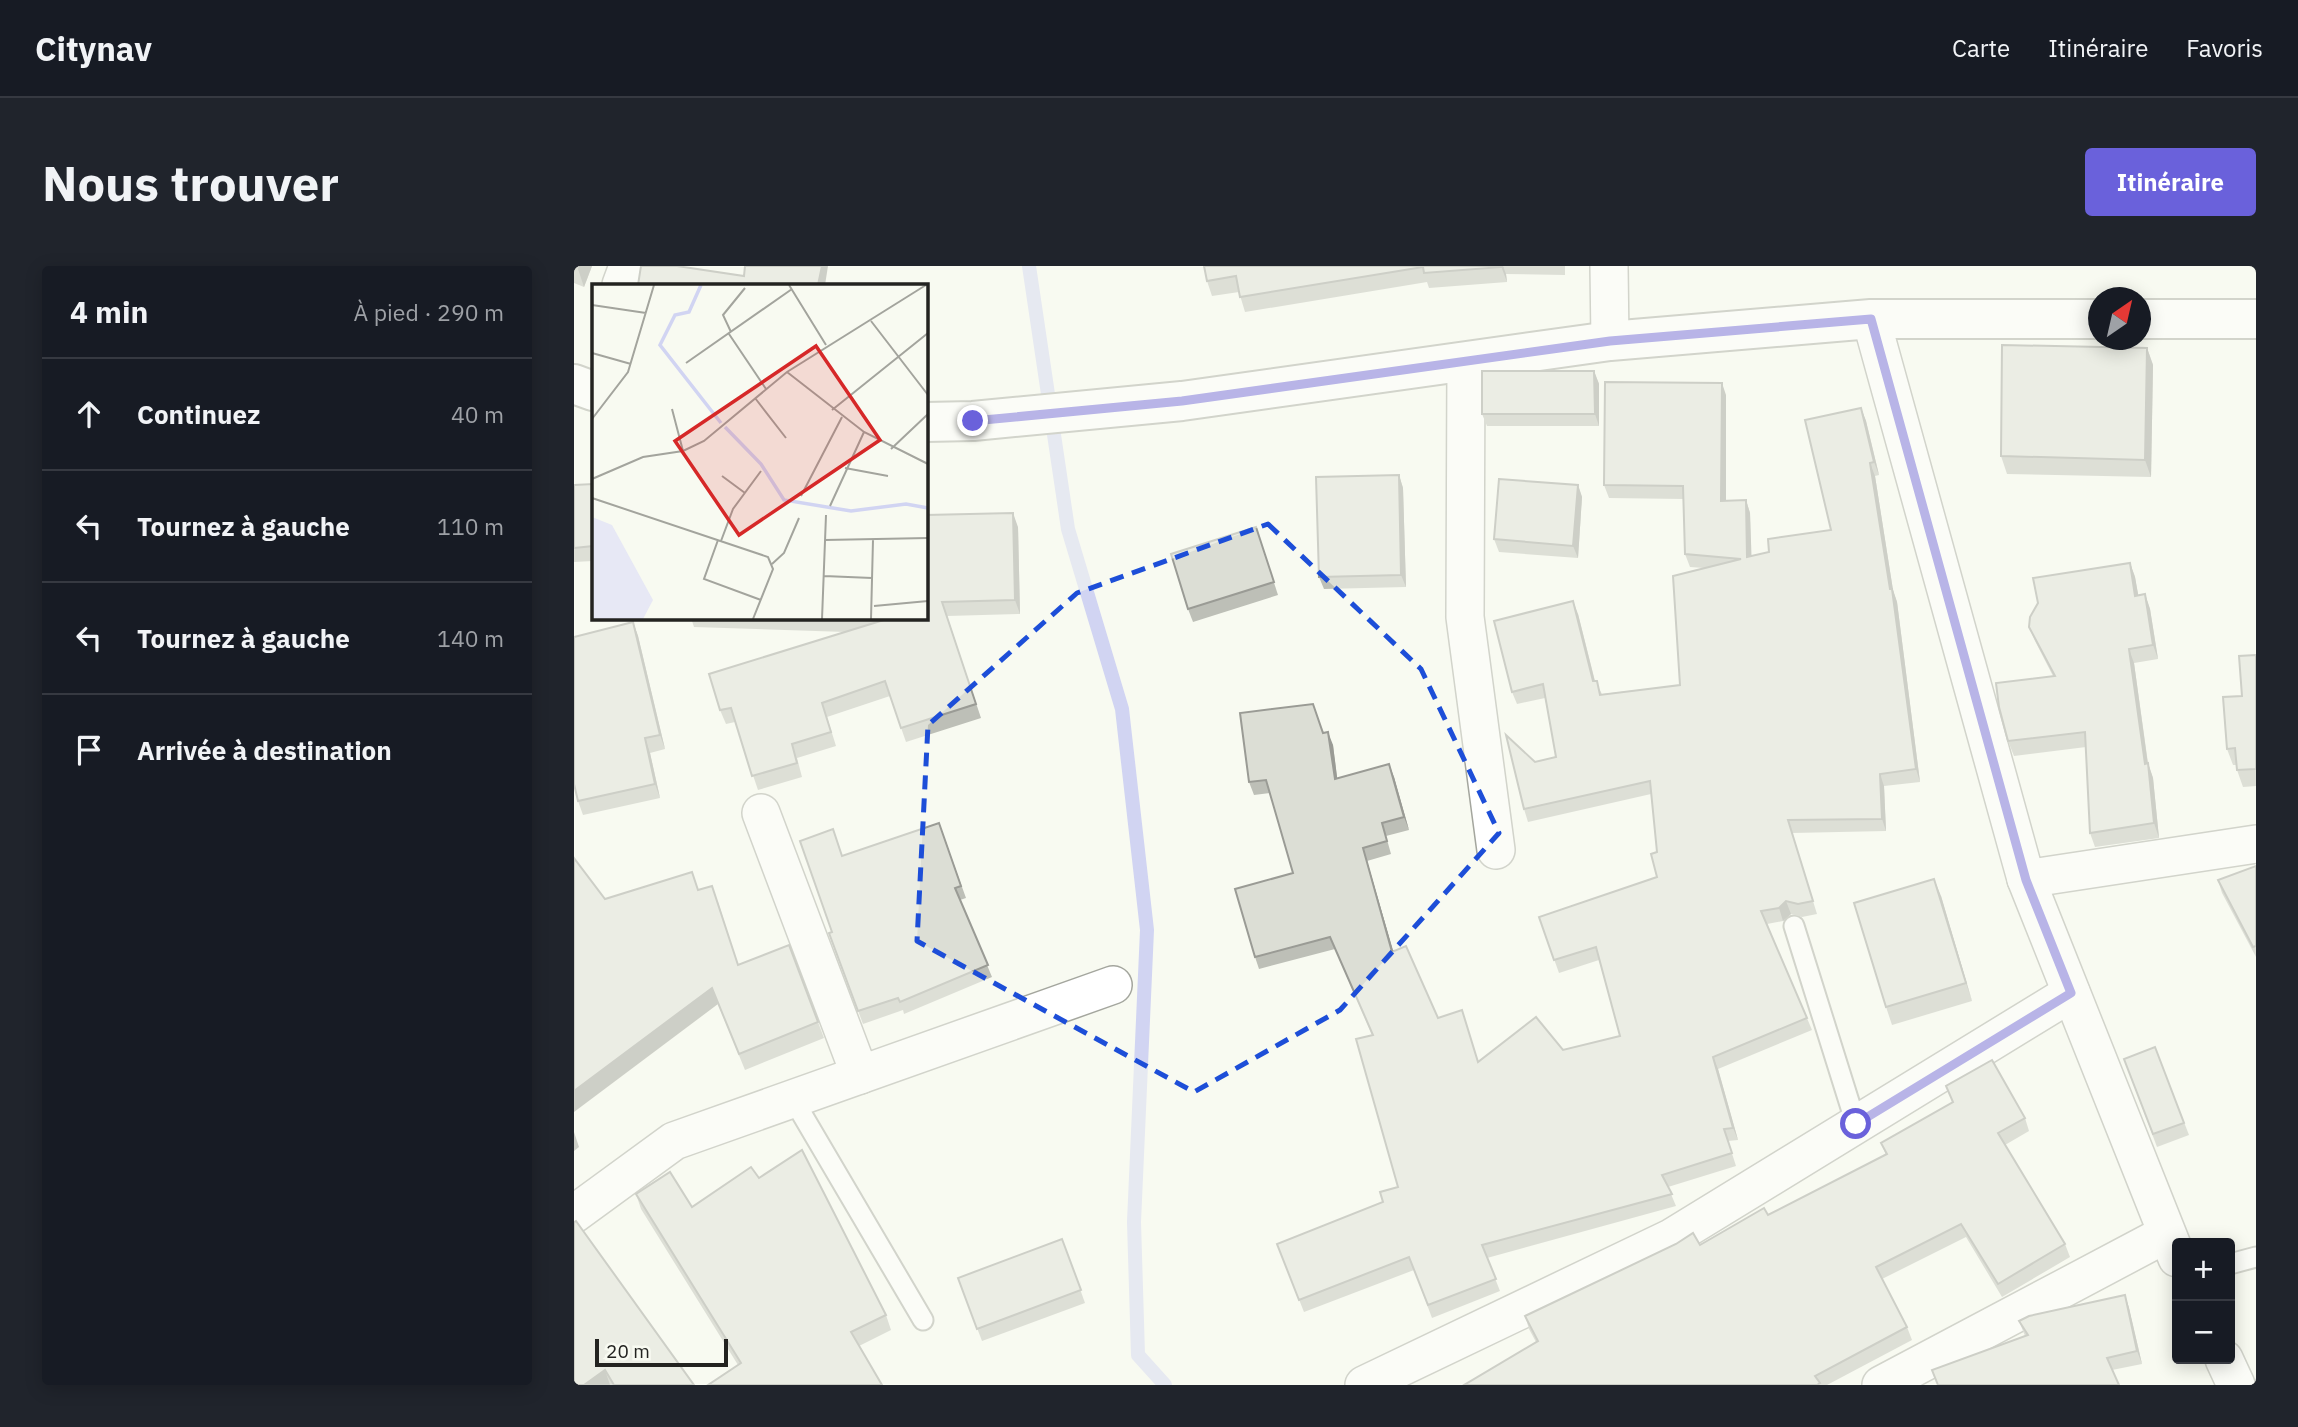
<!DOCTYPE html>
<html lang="fr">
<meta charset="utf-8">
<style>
:root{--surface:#171b24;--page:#20242c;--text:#f1f3f6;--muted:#9ea1a6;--line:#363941;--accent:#6a61db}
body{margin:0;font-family:"IBM Plex Sans",sans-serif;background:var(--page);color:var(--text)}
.controls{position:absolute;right:21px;bottom:21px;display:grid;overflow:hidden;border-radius:7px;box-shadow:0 4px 18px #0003}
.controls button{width:63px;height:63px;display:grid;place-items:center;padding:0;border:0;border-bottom:2px solid var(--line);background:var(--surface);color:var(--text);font:35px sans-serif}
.compass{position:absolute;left:1514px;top:21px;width:63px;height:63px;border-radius:50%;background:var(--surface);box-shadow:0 4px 18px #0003;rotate:34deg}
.scale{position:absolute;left:21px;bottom:18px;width:133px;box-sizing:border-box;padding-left:7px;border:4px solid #232320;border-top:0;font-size:19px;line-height:24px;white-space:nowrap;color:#232320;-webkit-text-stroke:5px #f8faf1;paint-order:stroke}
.stop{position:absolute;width:21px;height:21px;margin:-16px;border:5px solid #6a61db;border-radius:50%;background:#fff}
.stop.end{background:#6a61db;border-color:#fff;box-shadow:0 2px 7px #0008}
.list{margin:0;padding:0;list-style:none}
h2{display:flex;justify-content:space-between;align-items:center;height:91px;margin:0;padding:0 28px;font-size:30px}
h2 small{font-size:23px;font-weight:400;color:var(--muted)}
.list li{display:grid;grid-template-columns:46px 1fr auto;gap:21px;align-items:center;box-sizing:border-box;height:112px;padding:0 28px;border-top:2px solid var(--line)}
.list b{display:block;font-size:26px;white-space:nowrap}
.list em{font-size:23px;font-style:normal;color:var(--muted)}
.icon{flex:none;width:38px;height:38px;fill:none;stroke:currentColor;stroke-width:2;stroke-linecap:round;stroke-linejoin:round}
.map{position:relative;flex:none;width:1682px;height:1119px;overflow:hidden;border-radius:7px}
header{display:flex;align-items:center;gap:42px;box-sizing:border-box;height:98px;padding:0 35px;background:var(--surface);border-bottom:2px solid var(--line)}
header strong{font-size:33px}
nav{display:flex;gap:38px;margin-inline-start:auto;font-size:24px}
.intro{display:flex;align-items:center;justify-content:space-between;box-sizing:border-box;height:168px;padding:0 42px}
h1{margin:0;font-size:49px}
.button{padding:18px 32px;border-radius:7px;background:var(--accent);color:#fff;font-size:24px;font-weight:700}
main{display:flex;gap:42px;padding:0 42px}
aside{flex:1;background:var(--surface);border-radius:7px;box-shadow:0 4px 18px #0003}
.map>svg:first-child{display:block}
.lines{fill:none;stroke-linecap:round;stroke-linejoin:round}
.stream{stroke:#d1d4f2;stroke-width:14}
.service-casing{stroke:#a4a69e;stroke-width:23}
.minor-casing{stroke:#a4a69e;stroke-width:40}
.tertiary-casing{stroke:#a4a69e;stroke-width:42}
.service{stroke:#fff;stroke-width:19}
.minor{stroke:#fff;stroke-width:37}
.tertiary{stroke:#fff;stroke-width:38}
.wall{fill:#bdbfb7}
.shaded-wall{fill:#9a9b95}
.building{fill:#dcded5;stroke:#9a9b95;stroke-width:2}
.route{stroke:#6a61db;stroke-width:9}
.marked{fill:none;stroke:#1d4ed8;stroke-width:5;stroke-dasharray:14 9;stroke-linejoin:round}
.inset-river{fill:none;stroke:#d1d4f2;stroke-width:3.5}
.inset-road{fill:none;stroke:#a3a49d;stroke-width:2}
.view{fill:#d62828;fill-opacity:0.15;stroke:#d62828;stroke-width:3.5}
.inset-edge{fill:none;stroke:#232320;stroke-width:3.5}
</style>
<header>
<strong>Citynav</strong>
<nav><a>Carte</a><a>Itinéraire</a><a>Favoris</a></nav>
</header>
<div class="intro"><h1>Nous trouver</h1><a class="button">Itinéraire</a></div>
<main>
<aside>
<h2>4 min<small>À pied · 290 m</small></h2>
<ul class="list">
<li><svg class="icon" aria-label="ahead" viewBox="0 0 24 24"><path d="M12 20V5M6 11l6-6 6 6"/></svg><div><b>Continuez</b></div><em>40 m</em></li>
<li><svg class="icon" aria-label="left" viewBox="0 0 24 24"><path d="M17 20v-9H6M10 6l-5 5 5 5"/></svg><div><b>Tournez à gauche</b></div><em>110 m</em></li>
<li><svg class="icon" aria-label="left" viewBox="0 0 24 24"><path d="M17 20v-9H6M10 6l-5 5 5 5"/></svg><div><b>Tournez à gauche</b></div><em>140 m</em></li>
<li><svg class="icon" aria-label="arrive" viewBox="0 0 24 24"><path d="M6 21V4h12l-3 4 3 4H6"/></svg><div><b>Arrivée à destination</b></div></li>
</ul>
</aside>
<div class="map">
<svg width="1682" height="1119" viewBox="0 0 1682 1119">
<rect width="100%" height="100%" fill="#f8faf1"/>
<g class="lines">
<path class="stream" d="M 455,0 L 494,263 L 548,443 L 573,664 L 560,956 L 564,1089 L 591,1119"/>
<defs>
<g id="service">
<path d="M 1220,660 L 1282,858"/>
<path d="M 219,833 L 349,1054"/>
<path d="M 1656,998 L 1682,991"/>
</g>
<g id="minor">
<path d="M 1035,0 L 1036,75"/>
<path d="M 47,19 L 54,0"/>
<path d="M 1297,53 L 1452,613 L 1603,992"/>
<path d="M 892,96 L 891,351 L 922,584"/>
<path d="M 187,547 L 286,809"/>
<path d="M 1452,613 L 1682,578"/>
<path d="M 0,948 L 100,875 L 539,719"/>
<path d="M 1650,1093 L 1662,1119"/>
<path d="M 790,1119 L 1097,972 L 1497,727"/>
<path d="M 1307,1119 L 1592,968"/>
</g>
<g id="tertiary">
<path d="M 1566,53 L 1682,53"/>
<path d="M 0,118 L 19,125"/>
<path d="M 352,156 L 399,155 L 608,135 L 1036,75 L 1297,53 L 1524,53"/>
</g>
</defs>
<use href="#service" class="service-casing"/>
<use href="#minor" class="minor-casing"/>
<use href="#tertiary" class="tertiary-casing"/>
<use href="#service" class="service"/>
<use href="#minor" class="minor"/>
<use href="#tertiary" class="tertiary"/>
</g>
<g class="wall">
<path d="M 0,0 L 18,0 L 10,21 L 0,17 Z"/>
<path d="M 630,0 L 991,0 L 991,9 L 932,8 L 933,16 L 855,22 L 853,16 L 671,46 L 665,26 L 638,30 L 633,15 Z"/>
<path d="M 1573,82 L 1579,99 L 1577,211 L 1433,208 L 1427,190 Z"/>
<path d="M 1020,105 L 1025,118 L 1025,160 L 913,160 L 908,148 Z"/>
<path d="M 1152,129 L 1152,235 L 1172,234 L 1176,247 L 1177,290 L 1195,286 L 1257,264 L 1287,142 L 1292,155 L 1305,209 L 1301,210 L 1319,324 L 1323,336 L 1346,516 L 1310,520 L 1312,565 L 1218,567 L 1243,648 L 1228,651 L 1217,648 L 1209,655 L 1193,658 L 1238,764 L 1144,803 L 1164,874 L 1154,875 L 1162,900 L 1094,921 L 1102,940 L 913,992 L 926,1025 L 858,1052 L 840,1004 L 730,1046 L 703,978 L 809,936 L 824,921 L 798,769 L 761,683 L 685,703 L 681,691 L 719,607 L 696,527 L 680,529 L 675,516 L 749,467 L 759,479 L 763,512 L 820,511 L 835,564 L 812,570 L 817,588 L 793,595 L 819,685 L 864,752 L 888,744 L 904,796 L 989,784 L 1046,770 L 1025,694 L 985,707 L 965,651 L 1083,611 L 1083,586 L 1077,528 L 954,556 L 950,543 L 961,496 L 982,491 L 971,432 L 943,438 L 938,426 L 1004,348 L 1021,415 L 1028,428 L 1106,419 L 1130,302 L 1116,301 L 1111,288 L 1110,233 L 1035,232 L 1030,219 Z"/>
<path d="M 825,209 L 829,222 L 832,321 L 750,323 L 745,311 Z"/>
<path d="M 19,218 L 19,295 L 0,296 L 0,219 Z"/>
<path d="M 1004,219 L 1008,231 L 1004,292 L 925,286 L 920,273 Z"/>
<path d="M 444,261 L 446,348 L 373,350 L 407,452 L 332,476 L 316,430 L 253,451 L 262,480 L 223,492 L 228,511 L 184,524 L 161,456 L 152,458 L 146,444 L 272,366 L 120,361 L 117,352 L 352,352 Z"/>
<path d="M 682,261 L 704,329 L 619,356 L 614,343 Z"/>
<path d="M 1556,297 L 1561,311 L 1564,329 L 1571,328 L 1576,343 L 1584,393 L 1560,397 L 1574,497 L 1579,512 L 1585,572 L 1521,581 L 1516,567 L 1512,481 L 1440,490 L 1434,475 L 1479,410 L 1461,375 L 1455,361 Z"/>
<path d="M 59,356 L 64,370 L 91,483 L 76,487 L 86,532 L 9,549 L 4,535 Z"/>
<path d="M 1682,389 L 1682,520 L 1669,521 L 1663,504 L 1662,499 L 1659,499 L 1653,483 L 1668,430 Z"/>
<path d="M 365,557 L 392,632 L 386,634 L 418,711 L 330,748 L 329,744 L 289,758 L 255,667 L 258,666 L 269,590 Z"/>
<path d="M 1682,600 L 1682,691 L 1648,627 L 1644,614 Z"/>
<path d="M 125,624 L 144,636 L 164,699 L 215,679 L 250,772 L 171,804 L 144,738 L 31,633 Z"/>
<path d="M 1367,630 L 1398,735 L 1318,759 L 1312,741 Z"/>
<path d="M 1581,781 L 1615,869 L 1583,881 L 1550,793 Z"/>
<path d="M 1372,820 L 1451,852 L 1455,865 L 1431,879 L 1491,978 L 1496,991 L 1428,1031 L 1392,971 L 1308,1013 L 1333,1061 L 1338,1074 L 1253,1119 L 890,1119 L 962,1076 L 955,1063 L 951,1050 L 1126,979 L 1194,949 L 1312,889 L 1307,877 L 1379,837 Z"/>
<path d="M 185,912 L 312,1049 L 317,1064 L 285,1080 L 164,1099 L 67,943 L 62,928 L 118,941 Z"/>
<path d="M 0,956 L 120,1119 L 0,1119 Z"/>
<path d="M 488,973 L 511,1037 L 408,1075 L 384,1012 Z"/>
<path d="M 1551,1029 L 1555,1042 L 1568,1098 L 1538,1104 L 1451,1070 L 1445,1055 Z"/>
</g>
<g class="shaded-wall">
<path d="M 5,0 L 18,0 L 10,21 L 4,3 Z"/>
<path d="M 248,0 L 254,0 L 251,19 L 244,19 Z"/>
<path d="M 927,0 L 929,0 L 932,8 L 933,16 Z"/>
<path d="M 1573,82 L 1579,99 L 1577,211 L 1571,194 Z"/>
<path d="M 1020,105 L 1025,118 L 1025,160 L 1021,148 Z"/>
<path d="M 1148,117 L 1152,129 L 1152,248 L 1147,235 Z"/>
<path d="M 1287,142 L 1292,155 L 1305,209 L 1300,196 Z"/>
<path d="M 1296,197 L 1301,210 L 1319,324 L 1323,336 L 1346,516 L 1342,503 Z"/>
<path d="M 825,209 L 829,222 L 832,321 L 827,309 Z"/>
<path d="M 1004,219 L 1008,231 L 1004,292 L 999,280 Z"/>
<path d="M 1172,234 L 1176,247 L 1178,304 L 1173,291 Z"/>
<path d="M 439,247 L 444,261 L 446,348 L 441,334 Z"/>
<path d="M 1556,297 L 1561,311 L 1567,344 L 1561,330 Z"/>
<path d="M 1571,328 L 1576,343 L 1584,393 L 1579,379 Z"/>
<path d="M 999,335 L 1004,348 L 1024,428 L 1019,415 Z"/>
<path d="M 59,356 L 64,370 L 91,483 L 86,469 Z"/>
<path d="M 1555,383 L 1560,397 L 1574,499 L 1574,497 L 1579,512 L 1585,572 L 1580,557 Z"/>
<path d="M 754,466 L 759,479 L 765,526 L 761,513 Z"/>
<path d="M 71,472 L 76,487 L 86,532 L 81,518 Z"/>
<path d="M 815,498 L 820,511 L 835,564 L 830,551 Z"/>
<path d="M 1306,508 L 1310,520 L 1312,565 L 1308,553 Z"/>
<path d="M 789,582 L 793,595 L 823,698 L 818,686 Z"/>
<path d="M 1360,613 L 1367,630 L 1398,735 L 1392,717 Z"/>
<path d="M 1212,635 L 1217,648 L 1209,655 L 1205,642 Z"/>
<path d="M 138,722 L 144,738 L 0,846 L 0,825 Z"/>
<path d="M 1139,791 L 1144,803 L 1164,874 L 1159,862 Z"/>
<path d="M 0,866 L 5,881 L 0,885 Z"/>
<path d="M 1551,1029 L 1555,1042 L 1568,1098 L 1563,1085 Z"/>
<path d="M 31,1104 L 36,1119 L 10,1119 Z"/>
</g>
<g class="building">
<path d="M 67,0 L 103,0 L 170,10 L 171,0 L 248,0 L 244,19 L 64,19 Z"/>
<path d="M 630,0 L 927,0 L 928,1 L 850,7 L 849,1 L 666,31 L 662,10 L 633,15 Z"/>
<path d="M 1428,79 L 1573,82 L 1571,194 L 1427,190 Z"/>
<path d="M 908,105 L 1020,105 L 1021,148 L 908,148 Z"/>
<path d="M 1031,116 L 1148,117 L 1147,235 L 1172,234 L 1173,291 L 1195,286 L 1194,273 L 1257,264 L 1231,154 L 1287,142 L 1300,196 L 1296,197 L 1316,323 L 1318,323 L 1342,503 L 1306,508 L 1308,553 L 1214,554 L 1239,635 L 1224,638 L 1212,635 L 1205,642 L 1187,645 L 1233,752 L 1139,791 L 1159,862 L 1150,863 L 1158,887 L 1088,909 L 1098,928 L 908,979 L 922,1013 L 854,1039 L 835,991 L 725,1034 L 703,978 L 809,936 L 806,926 L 824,921 L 782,773 L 799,769 L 756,671 L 681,691 L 661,623 L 719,607 L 692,514 L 675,516 L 666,447 L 739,438 L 749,467 L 754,466 L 761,513 L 815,498 L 830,551 L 808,557 L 813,575 L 789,582 L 818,686 L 832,680 L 864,752 L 888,744 L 904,796 L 962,751 L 989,784 L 1046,770 L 1022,681 L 980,694 L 965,651 L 1083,611 L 1077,588 L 1083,586 L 1076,515 L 950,543 L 932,469 L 961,496 L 982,491 L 969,418 L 938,426 L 920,355 L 999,335 L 1019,415 L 1023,415 L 1026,429 L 1106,419 L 1099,310 L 1167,293 L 1111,288 L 1109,220 L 1030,219 Z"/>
<path d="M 825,209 L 827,309 L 745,311 L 742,211 Z"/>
<path d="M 925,213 L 1004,219 L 999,280 L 920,273 Z"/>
<path d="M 19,218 L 19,280 L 0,282 L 0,219 Z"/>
<path d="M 439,247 L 441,334 L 368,336 L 402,438 L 327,462 L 311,415 L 248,437 L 257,466 L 218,478 L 223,497 L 178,510 L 157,442 L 146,444 L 135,408 L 313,353 L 265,352 L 352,352 L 352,249 Z"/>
<path d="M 682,261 L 700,316 L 614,343 L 597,288 Z"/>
<path d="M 1556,297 L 1561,330 L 1571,328 L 1579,379 L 1555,383 L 1571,498 L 1574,497 L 1580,557 L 1516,567 L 1511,466 L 1434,475 L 1425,441 L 1422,417 L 1481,410 L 1455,361 L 1456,351 L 1464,337 L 1459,312 Z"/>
<path d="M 59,356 L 86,469 L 71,472 L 81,518 L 4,535 L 0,518 L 0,371 Z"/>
<path d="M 1682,389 L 1682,503 L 1663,504 L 1661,482 L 1653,483 L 1649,431 L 1668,430 L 1665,390 Z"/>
<path d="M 365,557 L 387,620 L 381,622 L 414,699 L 326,736 L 324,732 L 284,745 L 255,667 L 258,666 L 226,575 L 259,563 L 268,590 Z"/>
<path d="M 0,592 L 31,633 L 118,606 L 124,624 L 138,620 L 164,699 L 215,679 L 244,756 L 165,788 L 138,722 L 0,825 Z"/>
<path d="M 1682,600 L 1682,680 L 1679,681 L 1644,614 Z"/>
<path d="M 1360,613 L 1392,717 L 1312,741 L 1280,637 Z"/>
<path d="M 1581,781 L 1610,857 L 1579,868 L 1550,793 Z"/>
<path d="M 1418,794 L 1451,852 L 1424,867 L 1491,978 L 1424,1018 L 1387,958 L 1302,1001 L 1333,1061 L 1241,1110 L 1246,1117 L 1243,1119 L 890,1119 L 964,1075 L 951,1050 L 1102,978 L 1119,967 L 1126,979 L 1190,942 L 1194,949 L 1313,888 L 1307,877 L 1379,836 L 1372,820 Z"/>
<path d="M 228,884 L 312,1049 L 277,1066 L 308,1119 L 134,1119 L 167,1097 L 62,928 L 96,906 L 118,941 L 177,901 L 185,912 Z"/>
<path d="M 2,955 L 120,1119 L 40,1119 L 31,1104 L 10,1119 L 0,1119 L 0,956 Z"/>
<path d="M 488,973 L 507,1024 L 403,1063 L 384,1012 Z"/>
<path d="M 1551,1029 L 1563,1085 L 1533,1092 L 1545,1119 L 1364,1119 L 1358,1104 L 1454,1069 L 1445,1055 L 1455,1050 Z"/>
</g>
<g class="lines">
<path class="route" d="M 399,155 L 608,135 L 1036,75 L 1297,53 L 1452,614 L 1497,727 L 1282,858"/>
</g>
<path d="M0 0H1682V1119H0ZM 694,258 L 847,403 L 925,567 L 766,744 L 620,826 L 343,675 L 354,459 L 503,327 Z" fill="#f8faf1" fill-opacity=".55" fill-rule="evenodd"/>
<path class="marked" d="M 694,258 L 847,403 L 925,567 L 766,744 L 620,826 L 343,675 L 354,459 L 503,327 Z"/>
<g transform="translate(18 18)">
<rect width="336" height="336" fill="#f8faf1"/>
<path d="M 0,233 L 20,241 L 61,316 L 51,335 L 0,335 Z" fill="#e7e8f5"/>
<path class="inset-river" d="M 109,1 L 97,28 L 83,31 L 68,61 L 129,139M 133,143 L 169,180 L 192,216 L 259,227 L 314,220 L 336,224"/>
<path class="inset-road" d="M 197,1 L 234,61M 0,21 L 54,29M 279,37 L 336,111M 139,48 L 131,31 L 153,4M 137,50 L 174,105M 0,69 L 39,80M 94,79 L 200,5M 195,88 L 272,148 L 336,180M 163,114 L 194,154M 80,125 L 91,167M 240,126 L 336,49M 0,135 L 36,88 L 62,1M 299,165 L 336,130M 253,184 L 296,192M 130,192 L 153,209M 0,195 L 51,173 L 91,167 L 112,157 L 195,88 L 334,1M 209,212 L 250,133M 0,214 L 176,273 L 181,285 L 161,335M 238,222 L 272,148M 126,256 L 112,295 L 169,316M 233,256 L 336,254M 129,257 L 141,225 L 169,187M 180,280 L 192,269 L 207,234M 232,292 L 280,294M 282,322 L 336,317M 230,335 L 234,231M 279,335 L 281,256"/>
<path class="view" d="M 224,62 L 288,156 L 147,251 L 83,157 Z"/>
<rect width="336" height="336" class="inset-edge"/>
</g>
</svg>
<div class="controls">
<button>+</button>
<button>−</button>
</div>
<svg class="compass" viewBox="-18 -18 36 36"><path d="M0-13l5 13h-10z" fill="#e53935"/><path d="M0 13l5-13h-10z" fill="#9ea1a6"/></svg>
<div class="scale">20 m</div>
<div class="stop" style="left:1282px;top:858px"></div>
<div class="stop end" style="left:399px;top:155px"></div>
</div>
</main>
